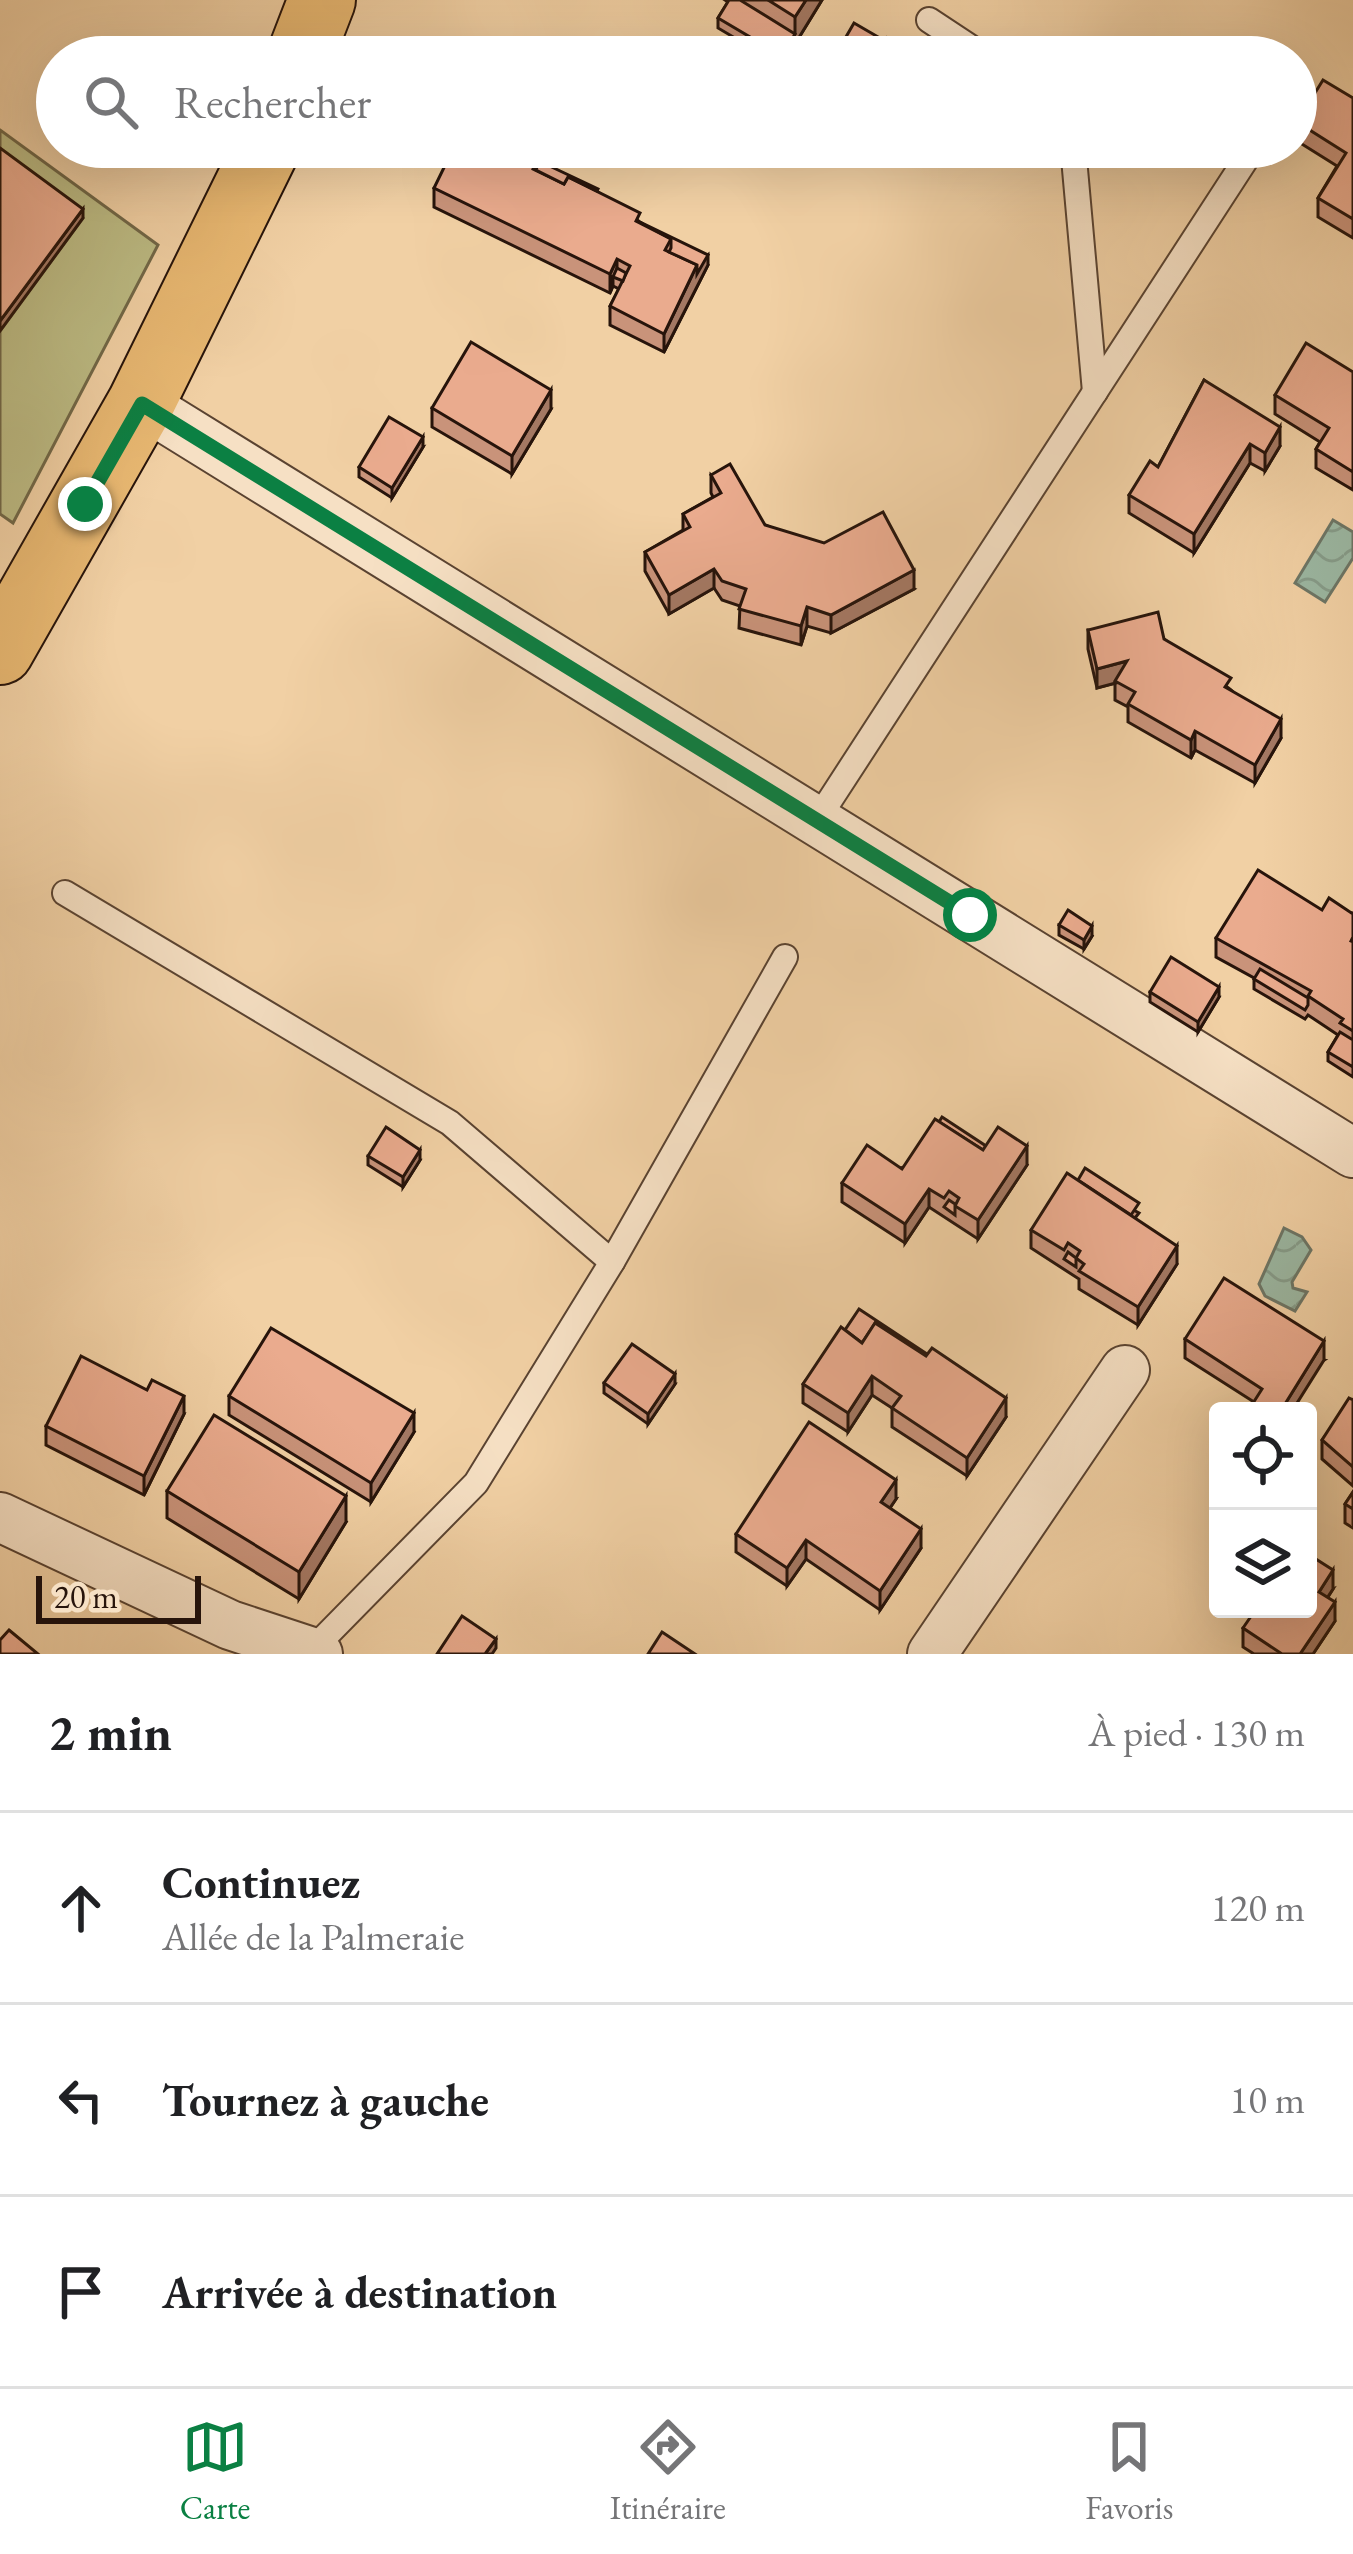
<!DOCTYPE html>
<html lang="fr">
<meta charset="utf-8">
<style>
:root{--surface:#fff;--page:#f2f2f2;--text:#202124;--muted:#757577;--line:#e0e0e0;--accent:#0b8043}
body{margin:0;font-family:"EB Garamond",serif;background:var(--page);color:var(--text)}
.controls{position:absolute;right:36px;bottom:36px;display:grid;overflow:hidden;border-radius:12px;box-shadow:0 12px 48px #0002}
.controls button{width:108px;height:108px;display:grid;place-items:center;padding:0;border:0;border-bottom:3px solid var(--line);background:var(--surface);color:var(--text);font:60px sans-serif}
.scale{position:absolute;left:36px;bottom:30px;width:165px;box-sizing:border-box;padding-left:12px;border:6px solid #27140b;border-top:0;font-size:33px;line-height:42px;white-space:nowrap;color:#27140b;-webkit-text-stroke:9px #f6e0c4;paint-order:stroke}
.stop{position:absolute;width:36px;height:36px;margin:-27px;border:9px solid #0b8043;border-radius:50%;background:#fff}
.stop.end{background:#0b8043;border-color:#fff;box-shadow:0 3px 12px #0008}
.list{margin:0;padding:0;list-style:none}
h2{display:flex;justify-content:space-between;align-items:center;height:156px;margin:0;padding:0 48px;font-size:51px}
h2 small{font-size:39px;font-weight:400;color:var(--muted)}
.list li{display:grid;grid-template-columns:78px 1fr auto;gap:36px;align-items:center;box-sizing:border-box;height:192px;padding:0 48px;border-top:3px solid var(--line)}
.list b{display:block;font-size:45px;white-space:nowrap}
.list p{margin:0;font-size:39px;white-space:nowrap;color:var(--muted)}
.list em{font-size:39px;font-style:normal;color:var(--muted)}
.icon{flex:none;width:66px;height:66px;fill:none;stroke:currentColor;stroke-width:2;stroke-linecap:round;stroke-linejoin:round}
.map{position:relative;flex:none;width:1353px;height:1654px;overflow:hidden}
.search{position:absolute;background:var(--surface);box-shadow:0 12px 48px #0002;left:36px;right:36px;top:36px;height:132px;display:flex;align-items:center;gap:30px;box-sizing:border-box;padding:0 42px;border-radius:66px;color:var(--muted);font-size:45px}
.sheet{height:732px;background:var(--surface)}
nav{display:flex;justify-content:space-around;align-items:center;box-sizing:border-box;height:168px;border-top:3px solid var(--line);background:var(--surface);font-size:33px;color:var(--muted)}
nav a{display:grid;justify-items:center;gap:6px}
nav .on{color:var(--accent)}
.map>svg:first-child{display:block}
.grass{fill:#bcbb84;stroke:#726848;stroke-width:3}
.water{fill:url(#water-waves);stroke:#6d7666;stroke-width:3}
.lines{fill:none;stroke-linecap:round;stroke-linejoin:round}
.service-casing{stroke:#5a4331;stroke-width:28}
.minor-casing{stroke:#5a4331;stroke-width:52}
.primary-casing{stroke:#27140b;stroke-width:70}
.service{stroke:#f6e0c4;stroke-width:24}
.minor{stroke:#f6e0c4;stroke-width:48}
.primary{stroke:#e8b872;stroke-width:66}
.wall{fill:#c9937a;stroke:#27140b;stroke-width:3}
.shaded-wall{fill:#a47863;stroke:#27140b;stroke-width:3}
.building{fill:#eaab8e;stroke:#27140b;stroke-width:3}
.route{stroke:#0b8043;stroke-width:15}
</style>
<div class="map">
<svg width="1353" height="1654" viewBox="0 0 1353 1654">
<defs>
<pattern id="water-waves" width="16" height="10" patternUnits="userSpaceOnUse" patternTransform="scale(3)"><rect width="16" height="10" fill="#9bb7a2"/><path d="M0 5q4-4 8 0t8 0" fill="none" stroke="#869c8a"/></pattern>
</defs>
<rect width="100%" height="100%" fill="#f1d0a4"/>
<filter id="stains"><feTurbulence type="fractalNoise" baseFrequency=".00167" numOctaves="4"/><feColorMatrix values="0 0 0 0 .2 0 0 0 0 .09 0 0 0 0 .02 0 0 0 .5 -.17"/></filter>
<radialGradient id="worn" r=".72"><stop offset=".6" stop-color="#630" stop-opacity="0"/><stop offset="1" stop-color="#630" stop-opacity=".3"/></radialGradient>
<path class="grass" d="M 0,130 L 158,245 L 13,523 L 0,514 L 0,331 L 83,218 L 0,158 Z"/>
<g class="water">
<path d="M 1333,520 L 1353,532 L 1353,558 L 1325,602 L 1295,583 Z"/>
<path d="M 1284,1228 L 1302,1237 L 1311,1250 L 1292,1282 L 1293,1288 L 1307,1292 L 1295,1311 L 1265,1296 L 1259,1284 Z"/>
</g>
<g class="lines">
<defs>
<g id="service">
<path d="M 929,20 L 985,57"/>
<path d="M 1073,147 L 1095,392"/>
<path d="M 817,820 L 1254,147"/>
<path d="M 65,893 L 450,1123 L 612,1262"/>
<path d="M 312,1650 L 476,1483 L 612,1262 L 785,957"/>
</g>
<g id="minor">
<path d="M 141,403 L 1353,1153"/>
<path d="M 0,1517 L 230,1625 L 318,1654"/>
<path d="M 932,1654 L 1125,1370"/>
</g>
<g id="primary">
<path d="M 300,57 L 322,0"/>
<path d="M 0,651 L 141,403 L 267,147"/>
</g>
</defs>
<use href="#service" class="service-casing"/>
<use href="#minor" class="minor-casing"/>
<use href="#primary" class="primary-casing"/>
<use href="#service" class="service"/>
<use href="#minor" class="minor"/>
<use href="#primary" class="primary"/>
</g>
<g class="wall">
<path d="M 725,0 L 822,0 L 787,57 L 767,57 L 718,28 L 718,18 L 728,2 Z"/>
<path d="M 839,49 L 885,51 L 882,57 L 839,57 Z"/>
<path d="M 1353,98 L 1353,238 L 1318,217 L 1318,198 L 1337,166 L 1297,141 L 1297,122 Z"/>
<path d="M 515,147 L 515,151 L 536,168 L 598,192 L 640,222 L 708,265 L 664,352 L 610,325 L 610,306 L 619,289 L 613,286 L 610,293 L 434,207 L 434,188 Z"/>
<path d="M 1353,372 L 1353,490 L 1316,468 L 1316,449 L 1320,442 L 1275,414 L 1275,395 Z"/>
<path d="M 1204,380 L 1280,446 L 1265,471 L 1250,463 L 1194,553 L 1129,513 L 1129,495 L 1158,467 Z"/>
<path d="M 432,408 L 551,409 L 512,474 L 432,427 Z"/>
<path d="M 423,447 L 392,498 L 359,477 L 359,467 Z"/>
<path d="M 711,475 L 765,525 L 914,589 L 831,633 L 807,626 L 801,645 L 739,628 L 740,606 L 722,600 L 714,588 L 669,614 L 645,571 L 645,552 L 683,530 L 683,514 L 713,497 L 711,493 Z"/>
<path d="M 1088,630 L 1164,639 L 1231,690 L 1281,738 L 1255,783 L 1195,750 L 1191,758 L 1128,722 L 1128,707 L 1115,700 L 1115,683 L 1097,688 L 1088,649 Z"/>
<path d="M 1322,910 L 1353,913 L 1353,1077 L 1328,1061 L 1328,1052 L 1338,1035 L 1308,1015 L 1305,1019 L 1254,989 L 1254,978 L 1216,957 L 1216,938 Z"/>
<path d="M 1059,925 L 1092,936 L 1084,949 L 1059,935 Z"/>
<path d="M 1150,992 L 1219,997 L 1198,1032 L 1150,1002 Z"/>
<path d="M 986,1146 L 1027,1165 L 978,1239 L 929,1207 L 905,1243 L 842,1202 L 842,1183 Z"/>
<path d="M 368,1156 L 420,1160 L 403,1187 L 368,1165 Z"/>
<path d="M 1078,1180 L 1139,1213 L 1135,1218 L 1177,1264 L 1138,1325 L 1079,1289 L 1079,1279 L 1031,1248 L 1031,1230 Z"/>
<path d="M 845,1330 L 1006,1417 L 967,1476 L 892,1427 L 892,1408 L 872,1395 L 848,1432 L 803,1403 L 803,1384 Z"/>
<path d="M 1185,1339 L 1324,1360 L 1254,1402 L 1185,1358 Z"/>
<path d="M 604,1383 L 675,1384 L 648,1424 L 604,1393 Z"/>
<path d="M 229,1396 L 414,1432 L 371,1502 L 229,1415 Z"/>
<path d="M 1353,1400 L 1353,1486 L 1322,1459 L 1322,1440 Z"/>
<path d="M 184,1414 L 144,1495 L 46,1445 L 46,1426 Z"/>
<path d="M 167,1491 L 346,1522 L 299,1599 L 167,1518 Z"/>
<path d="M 1353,1492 L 1353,1528 L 1345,1523 L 1345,1504 Z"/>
<path d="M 896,1499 L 890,1508 L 921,1548 L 880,1610 L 806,1559 L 787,1586 L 736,1552 L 736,1534 Z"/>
<path d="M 1333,1589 L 1328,1597 L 1335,1621 L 1313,1654 L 1254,1654 L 1243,1647 L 1243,1628 Z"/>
</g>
<g class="shaded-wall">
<path d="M 806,0 L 822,0 L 787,57 L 782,57 L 795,34 L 795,17 Z"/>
<path d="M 885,41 L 885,51 L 882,57 L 876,57 Z"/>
<path d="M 83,209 L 83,218 L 0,331 L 0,321 Z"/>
<path d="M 708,255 L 708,265 L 664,352 L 664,334 L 697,265 Z"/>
<path d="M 617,259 L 617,278 L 613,277 L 613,286 L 610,293 L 610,274 Z"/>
<path d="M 551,390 L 551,409 L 512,474 L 512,456 Z"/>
<path d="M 1280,427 L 1280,446 L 1265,471 L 1265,453 Z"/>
<path d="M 423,437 L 423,447 L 392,498 L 392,488 Z"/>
<path d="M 1250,444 L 1250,463 L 1194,553 L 1194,534 Z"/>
<path d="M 714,569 L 714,588 L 669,614 L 669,595 Z"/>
<path d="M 914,570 L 914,589 L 831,633 L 831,615 Z"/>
<path d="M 807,607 L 807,626 L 801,645 L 801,626 Z"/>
<path d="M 1127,661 L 1127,680 L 1097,688 L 1097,669 Z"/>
<path d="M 1281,719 L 1281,738 L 1255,783 L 1255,765 Z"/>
<path d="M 1195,731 L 1195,750 L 1191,758 L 1191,740 Z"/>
<path d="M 1092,926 L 1092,936 L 1084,949 L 1084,940 Z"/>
<path d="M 1219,987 L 1219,997 L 1198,1032 L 1198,1022 Z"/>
<path d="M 1027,1146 L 1027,1165 L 978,1239 L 978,1220 Z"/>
<path d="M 420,1150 L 420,1160 L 403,1187 L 403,1177 Z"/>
<path d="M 929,1189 L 929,1207 L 905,1243 L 905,1224 Z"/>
<path d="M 1177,1246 L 1177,1264 L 1138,1325 L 1138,1307 Z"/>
<path d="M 1324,1341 L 1324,1360 L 1292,1411 L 1285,1404 Z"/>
<path d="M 675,1374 L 675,1384 L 648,1424 L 648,1414 Z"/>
<path d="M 872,1376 L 872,1395 L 848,1432 L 848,1413 Z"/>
<path d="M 184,1396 L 184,1414 L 144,1495 L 144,1476 Z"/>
<path d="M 1006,1398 L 1006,1417 L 967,1476 L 967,1458 Z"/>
<path d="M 414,1413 L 414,1432 L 371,1502 L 371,1483 Z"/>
<path d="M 896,1480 L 896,1499 L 881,1521 L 881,1502 Z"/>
<path d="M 346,1496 L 346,1522 L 299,1599 L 299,1572 Z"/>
<path d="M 921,1529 L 921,1548 L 880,1610 L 880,1591 Z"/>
<path d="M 806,1540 L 806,1559 L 787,1586 L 787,1568 Z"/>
<path d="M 1333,1570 L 1333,1589 L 1319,1610 L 1319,1592 Z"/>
<path d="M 1335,1602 L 1335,1621 L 1313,1654 L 1300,1654 Z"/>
<path d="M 496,1639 L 496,1648 L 492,1654 L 485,1654 Z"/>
</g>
<g class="building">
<path d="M 729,0 L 740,0 L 795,34 L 782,56 L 718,18 Z"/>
<path d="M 768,0 L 806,0 L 795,17 Z"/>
<path d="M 854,23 L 885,41 L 876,57 L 854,57 L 839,49 Z"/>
<path d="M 1323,80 L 1353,98 L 1353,219 L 1318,198 L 1346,153 L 1297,122 Z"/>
<path d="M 454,147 L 509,147 L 536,162 L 533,169 L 564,184 L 568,177 L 640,213 L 636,221 L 671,239 L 665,250 L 697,265 L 664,334 L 610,306 L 630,266 L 617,259 L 610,274 L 434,188 Z"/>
<path d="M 0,148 L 83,209 L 0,321 Z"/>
<path d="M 539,161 L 598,189 L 597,191 L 568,177 L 564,184 L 536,170 Z"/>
<path d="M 640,222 L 708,255 L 697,274 L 697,265 L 669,252 L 671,248 L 671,239 Z"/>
<path d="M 617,268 L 626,273 L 623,281 L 613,277 Z"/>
<path d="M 471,342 L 551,390 L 512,456 L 432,408 Z"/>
<path d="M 1306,343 L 1353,372 L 1353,472 L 1316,449 L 1329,428 L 1275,395 Z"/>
<path d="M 1204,380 L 1280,427 L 1265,453 L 1250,444 L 1194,534 L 1129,495 L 1150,461 L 1158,467 Z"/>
<path d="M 389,417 L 423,437 L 392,488 L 359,467 Z"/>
<path d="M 730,464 L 765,525 L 824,543 L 883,512 L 914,570 L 831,615 L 807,607 L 801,626 L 739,609 L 746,589 L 722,581 L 714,569 L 669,595 L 645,552 L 690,527 L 683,514 L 721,493 L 711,475 Z"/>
<path d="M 1158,612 L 1164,639 L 1231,678 L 1225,687 L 1281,719 L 1255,765 L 1195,731 L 1191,740 L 1128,704 L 1135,692 L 1115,681 L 1127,661 L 1097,669 L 1088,630 Z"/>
<path d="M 1258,870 L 1322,910 L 1329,898 L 1353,914 L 1353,937 L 1351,941 L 1353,942 L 1353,1031 L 1340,1023 L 1343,1019 L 1308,996 L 1311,991 L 1216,938 Z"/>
<path d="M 1068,910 L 1092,926 L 1084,940 L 1059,925 Z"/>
<path d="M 1171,957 L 1219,987 L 1198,1022 L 1150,992 Z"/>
<path d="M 1260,969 L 1308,998 L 1308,1005 L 1305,1010 L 1254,979 Z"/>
<path d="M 1340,1032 L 1353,1040 L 1353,1067 L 1328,1052 Z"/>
<path d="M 942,1117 L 986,1146 L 983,1150 L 939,1122 Z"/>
<path d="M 935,1119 L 983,1150 L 998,1127 L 1027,1146 L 978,1220 L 955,1206 L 959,1198 L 949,1191 L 944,1198 L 929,1189 L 905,1224 L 842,1183 L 867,1145 L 902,1169 Z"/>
<path d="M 386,1127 L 420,1150 L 403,1177 L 368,1156 Z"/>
<path d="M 1085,1168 L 1139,1203 L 1131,1215 L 1078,1180 Z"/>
<path d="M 1067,1173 L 1177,1246 L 1138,1307 L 1079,1271 L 1084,1264 L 1076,1258 L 1080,1251 L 1068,1243 L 1064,1250 L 1031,1230 Z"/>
<path d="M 949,1200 L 955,1204 L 955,1215 L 944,1207 Z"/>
<path d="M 1068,1252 L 1076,1258 L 1076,1267 L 1064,1259 Z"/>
<path d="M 1224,1278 L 1324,1341 L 1285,1404 L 1296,1411 L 1248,1411 L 1262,1389 L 1185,1339 Z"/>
<path d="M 859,1309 L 927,1354 L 926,1356 L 875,1323 L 862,1343 L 845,1330 Z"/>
<path d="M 875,1323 L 926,1356 L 932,1348 L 1006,1398 L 967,1458 L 892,1408 L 901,1396 L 872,1376 L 848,1413 L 803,1384 L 841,1327 L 862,1343 Z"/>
<path d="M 271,1328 L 414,1413 L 371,1483 L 229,1396 Z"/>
<path d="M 632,1344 L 675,1374 L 648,1414 L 604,1383 Z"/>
<path d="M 81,1356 L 147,1390 L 152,1380 L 184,1396 L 144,1476 L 46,1426 Z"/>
<path d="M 1349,1398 L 1353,1400 L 1353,1467 L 1322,1440 Z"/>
<path d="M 214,1415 L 346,1496 L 299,1572 L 167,1491 Z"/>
<path d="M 809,1422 L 896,1480 L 881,1502 L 921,1529 L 880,1591 L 806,1540 L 787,1568 L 736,1534 Z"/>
<path d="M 1353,1492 L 1353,1509 L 1345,1504 Z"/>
<path d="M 1308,1554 L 1333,1570 L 1319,1592 L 1335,1602 L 1300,1654 L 1282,1654 L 1243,1628 L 1256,1609 L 1308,1609 Z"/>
<path d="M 462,1616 L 496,1639 L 485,1654 L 437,1654 Z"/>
<path d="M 9,1630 L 38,1654 L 0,1654 L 0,1640 Z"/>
<path d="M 662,1632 L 695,1654 L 648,1654 Z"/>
</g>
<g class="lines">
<path class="route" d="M 85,504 L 142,404 L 970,915"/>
</g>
<rect width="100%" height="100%" filter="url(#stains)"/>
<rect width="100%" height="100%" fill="url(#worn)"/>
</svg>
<div class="controls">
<button><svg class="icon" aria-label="locate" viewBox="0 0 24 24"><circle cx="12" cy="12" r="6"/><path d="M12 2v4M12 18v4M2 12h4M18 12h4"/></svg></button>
<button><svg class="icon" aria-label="layers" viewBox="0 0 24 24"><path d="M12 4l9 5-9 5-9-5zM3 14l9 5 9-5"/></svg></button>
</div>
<div class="scale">20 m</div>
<div class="stop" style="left:970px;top:915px"></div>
<div class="stop end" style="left:85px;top:504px"></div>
<div class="search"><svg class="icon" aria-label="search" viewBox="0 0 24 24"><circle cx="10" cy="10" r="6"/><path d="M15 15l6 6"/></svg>Rechercher</div>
</div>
<section class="sheet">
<h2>2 min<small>À pied · 130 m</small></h2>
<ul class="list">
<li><svg class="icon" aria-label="ahead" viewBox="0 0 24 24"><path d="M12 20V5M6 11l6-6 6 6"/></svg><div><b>Continuez</b><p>Allée de la Palmeraie</p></div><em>120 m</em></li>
<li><svg class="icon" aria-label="left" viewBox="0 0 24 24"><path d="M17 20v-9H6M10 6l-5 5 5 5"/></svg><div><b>Tournez à gauche</b></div><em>10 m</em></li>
<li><svg class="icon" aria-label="arrive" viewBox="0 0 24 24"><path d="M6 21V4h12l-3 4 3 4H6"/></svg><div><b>Arrivée à destination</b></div></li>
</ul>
</section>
<nav>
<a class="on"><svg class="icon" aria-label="map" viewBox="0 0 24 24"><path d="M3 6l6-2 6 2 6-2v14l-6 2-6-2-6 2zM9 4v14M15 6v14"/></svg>Carte</a>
<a><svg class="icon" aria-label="directions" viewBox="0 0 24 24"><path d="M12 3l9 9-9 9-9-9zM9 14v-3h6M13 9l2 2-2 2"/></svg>Itinéraire</a>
<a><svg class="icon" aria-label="saved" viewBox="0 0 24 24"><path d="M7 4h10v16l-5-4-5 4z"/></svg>Favoris</a>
</nav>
